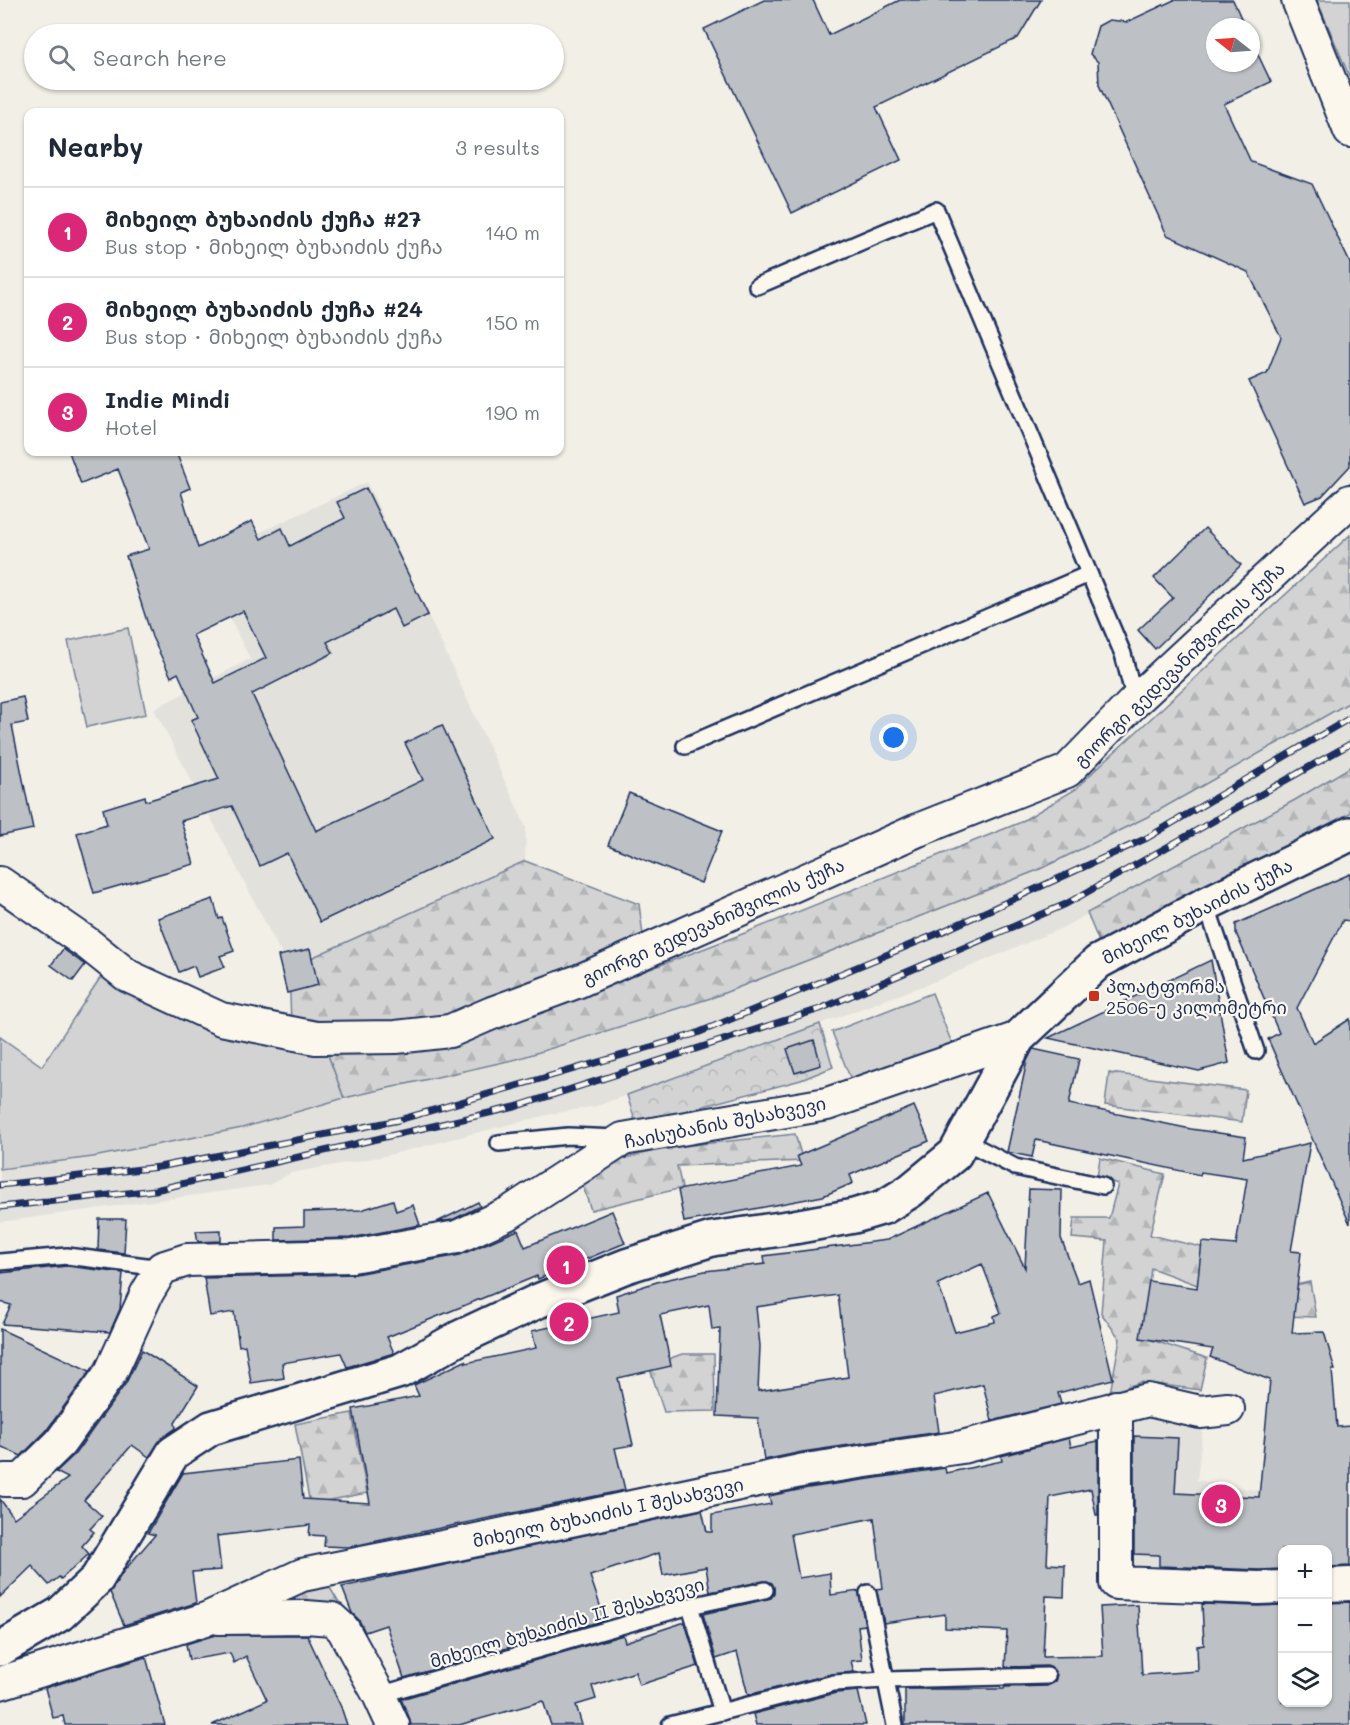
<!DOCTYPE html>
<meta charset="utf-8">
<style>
:root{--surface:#fff;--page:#f2f2f3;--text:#1f2937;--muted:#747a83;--line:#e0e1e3;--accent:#db2777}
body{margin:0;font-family:Mali,"Noto Sans Georgian",sans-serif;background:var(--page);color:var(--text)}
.controls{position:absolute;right:18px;bottom:18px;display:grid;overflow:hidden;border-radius:12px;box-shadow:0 2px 4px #0004}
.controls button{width:54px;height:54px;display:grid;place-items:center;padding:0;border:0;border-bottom:2px solid var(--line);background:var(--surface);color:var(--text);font:30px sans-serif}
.compass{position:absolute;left:1206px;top:18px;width:54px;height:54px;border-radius:50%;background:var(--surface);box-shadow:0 2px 4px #0004;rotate:287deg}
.you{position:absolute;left:894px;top:738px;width:21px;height:21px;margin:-15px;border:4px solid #fff;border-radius:50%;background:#1a73e8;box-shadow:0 0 0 9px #1a73e833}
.badge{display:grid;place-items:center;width:39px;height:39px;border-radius:50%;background:var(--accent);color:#fff;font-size:20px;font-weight:700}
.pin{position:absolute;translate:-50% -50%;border:3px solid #fff;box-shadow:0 2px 6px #0006}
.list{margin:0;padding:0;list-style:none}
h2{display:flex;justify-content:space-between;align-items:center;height:78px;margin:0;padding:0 24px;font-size:26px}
h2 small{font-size:20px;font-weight:400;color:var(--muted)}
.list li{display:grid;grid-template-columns:39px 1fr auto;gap:18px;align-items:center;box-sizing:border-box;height:90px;padding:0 24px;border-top:2px solid var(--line)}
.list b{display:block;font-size:22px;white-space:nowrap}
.list p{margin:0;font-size:20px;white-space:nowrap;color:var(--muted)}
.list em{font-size:20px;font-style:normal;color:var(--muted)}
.icon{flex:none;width:33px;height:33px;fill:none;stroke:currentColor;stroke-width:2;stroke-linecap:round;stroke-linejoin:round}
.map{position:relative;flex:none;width:1350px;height:1725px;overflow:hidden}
.search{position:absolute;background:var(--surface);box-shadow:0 2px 4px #0004;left:24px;top:24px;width:540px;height:66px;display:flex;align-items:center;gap:15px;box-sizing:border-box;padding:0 21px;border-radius:33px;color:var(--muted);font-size:22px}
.panel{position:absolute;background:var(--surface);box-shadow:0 2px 4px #0004;left:24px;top:108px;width:540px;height:348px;border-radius:12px}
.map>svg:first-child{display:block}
.built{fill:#e2e1dc}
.green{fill:#d2d3d2;stroke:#768198;stroke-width:1.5}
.forest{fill:url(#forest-firs);stroke:#768198;stroke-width:1.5}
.park{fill:url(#park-crowns);stroke:#768198;stroke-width:1.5}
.building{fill:#bdc0c4;stroke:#1b2f5e;stroke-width:1.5;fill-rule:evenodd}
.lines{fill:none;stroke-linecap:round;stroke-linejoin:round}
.service-casing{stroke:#1b2f5e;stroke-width:20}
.minor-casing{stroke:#1b2f5e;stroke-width:36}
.tertiary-casing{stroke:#1b2f5e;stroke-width:38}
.service{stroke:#fbf7ec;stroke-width:15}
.minor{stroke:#fbf7ec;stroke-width:32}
.tertiary{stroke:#fbf7ec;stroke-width:33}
.rail-casing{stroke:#1b2f5e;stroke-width:7}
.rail{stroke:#fbf7ec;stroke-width:4.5;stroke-dasharray:14;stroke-linecap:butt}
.poi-dot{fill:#c8321e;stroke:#fbf7ec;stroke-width:2}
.labels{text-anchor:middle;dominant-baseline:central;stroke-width:4.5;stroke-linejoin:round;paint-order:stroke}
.street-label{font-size:18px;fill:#1b2f5e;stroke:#fbf7ec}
.poi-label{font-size:18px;fill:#1b2f5e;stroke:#fbf7ec;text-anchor:start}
</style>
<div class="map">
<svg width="1350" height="1725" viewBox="0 0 1350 1725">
<defs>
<pattern id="forest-firs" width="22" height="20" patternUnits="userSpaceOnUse" patternTransform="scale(1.5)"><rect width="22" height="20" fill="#d2d3d2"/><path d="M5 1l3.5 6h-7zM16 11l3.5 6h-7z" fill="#b4b5b7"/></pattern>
<pattern id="park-crowns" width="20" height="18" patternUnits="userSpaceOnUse" patternTransform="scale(1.5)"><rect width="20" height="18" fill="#d2d3d2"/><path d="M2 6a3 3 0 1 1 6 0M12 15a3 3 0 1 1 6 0" fill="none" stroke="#b4b5b7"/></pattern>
</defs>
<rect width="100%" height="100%" fill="#f2efe6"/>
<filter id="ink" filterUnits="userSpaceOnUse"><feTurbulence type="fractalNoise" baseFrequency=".0167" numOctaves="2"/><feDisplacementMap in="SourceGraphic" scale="12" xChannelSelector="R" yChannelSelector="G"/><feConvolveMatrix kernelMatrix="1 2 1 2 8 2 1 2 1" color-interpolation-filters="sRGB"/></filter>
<g filter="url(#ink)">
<g class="built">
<path d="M 367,482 L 526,827 L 525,861 L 289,968 L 154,709 L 250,659 L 202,560 Z"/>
<path d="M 1350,702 L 1350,767 L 1295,800 L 1062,928 L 931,983 L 597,1106 L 551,1114 L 385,1156 L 291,1173 L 269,1185 L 0,1222 L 0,1169 L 93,1157 L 242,1128 L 344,1098 L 517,1059 L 714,997 L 1038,870 L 1147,817 Z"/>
<path d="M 1123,1395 L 1206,1400 L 1197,1480 L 1309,1499 L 1282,1550 L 1282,1578 L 1125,1575 Z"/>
</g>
<g class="green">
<path d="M 1317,0 L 1350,0 L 1350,78 Z"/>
<path d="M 128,628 L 146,714 L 87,727 L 68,641 Z"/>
<path d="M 104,972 L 327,1052 L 344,1098 L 242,1128 L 93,1157 L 0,1169 L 0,1037 L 42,1066 Z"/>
<path d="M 932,993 L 953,1046 L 853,1085 L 832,1032 Z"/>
</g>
<g class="forest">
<path d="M 1350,535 L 1350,702 L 1147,817 L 1038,870 L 714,997 L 517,1059 L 344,1098 L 327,1052 L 476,1035 L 745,933 L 1019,823 L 1076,789 L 1096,769 Z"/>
<path d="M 1350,767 L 1350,813 L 1099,942 L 1087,913 L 1295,800 Z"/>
<path d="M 525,861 L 639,904 L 644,943 L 433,1025 L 291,1024 L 289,968 Z"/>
<path d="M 1109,1073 L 1246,1090 L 1242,1122 L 1105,1105 Z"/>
<path d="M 795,1134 L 803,1161 L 677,1166 L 682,1188 L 591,1210 L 581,1181 L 623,1159 L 665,1148 Z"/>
<path d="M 1100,1158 L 1165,1174 L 1150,1235 L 1205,1248 L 1272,1290 L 1310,1282 L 1316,1317 L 1282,1316 L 1151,1268 L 1142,1337 L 1207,1358 L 1200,1390 L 1141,1382 L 1110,1393 L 1120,1339 L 1101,1313 L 1107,1241 L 1072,1238 L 1074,1218 L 1109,1218 L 1118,1184 L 1097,1177 Z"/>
<path d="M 682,1354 L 714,1354 L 715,1411 L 664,1412 L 649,1366 Z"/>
<path d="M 352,1413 L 367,1493 L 310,1504 L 295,1424 Z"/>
<path d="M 326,1581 L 349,1620 L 239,1609 Z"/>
</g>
<path class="park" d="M 820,1024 L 833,1067 L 801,1080 L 636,1124 L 627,1095 Z"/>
<g class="building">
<path d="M 764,0 L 813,0 L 829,35 L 900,0 L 1041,0 L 1018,38 L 876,107 L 901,160 L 792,213 L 704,29 Z"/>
<path d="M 1174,0 L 1233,0 L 1245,27 L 1215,27 L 1215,63 L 1251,63 L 1251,40 L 1271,82 L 1224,104 L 1251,162 L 1312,184 L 1350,263 L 1350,466 L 1322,496 L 1305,503 L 1249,381 L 1267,373 L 1281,337 L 1248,272 L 1167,235 L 1099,85 L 1098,62 L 1090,54 L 1098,26 L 1109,20 L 1127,22 Z"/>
<path d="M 69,452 L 176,452 L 190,488 L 181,492 L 198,548 L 252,521 L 261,539 L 282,528 L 290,546 L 345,518 L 337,502 L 366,488 L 428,615 L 402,628 L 393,609 L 327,642 L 333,653 L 252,694 L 316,831 L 423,780 L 405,743 L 442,725 L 495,839 L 320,922 L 287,853 L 260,866 L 232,806 L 181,821 L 194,864 L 94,893 L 77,833 L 107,824 L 103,809 L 145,796 L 146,801 L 219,779 L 191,720 L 198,717 L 178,673 L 171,677 L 152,637 L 126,556 L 149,549 L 118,469 L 81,484 ZM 243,611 L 266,658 L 215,683 L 193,635 Z"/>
<path d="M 1205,528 L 1241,565 L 1155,649 L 1138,630 L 1173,598 L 1154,578 Z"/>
<path d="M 23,697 L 28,722 L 12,725 L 33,829 L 0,836 L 0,702 Z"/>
<path d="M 629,793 L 722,831 L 701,883 L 608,845 Z"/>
<path d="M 1350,874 L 1350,921 L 1343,920 L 1297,1008 L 1313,1043 L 1350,1019 L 1350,1224 L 1268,1039 L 1279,1033 L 1236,933 L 1236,924 Z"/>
<path d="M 213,899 L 219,919 L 222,918 L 234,951 L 220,956 L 225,967 L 198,977 L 194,966 L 179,972 L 158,918 Z"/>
<path d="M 63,949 L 85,965 L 73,981 L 51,965 Z"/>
<path d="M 310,949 L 318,985 L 287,993 L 278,956 Z"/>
<path d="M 1211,960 L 1229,1063 L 1199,1071 L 1048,1038 Z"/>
<path d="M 814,1040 L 821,1065 L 795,1073 L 787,1049 Z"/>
<path d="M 1033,1049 L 1079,1059 L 1069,1104 L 1191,1129 L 1246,1137 L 1243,1158 L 1310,1143 L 1291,1251 L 1301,1252 L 1292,1333 L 1324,1332 L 1335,1370 L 1332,1370 L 1337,1427 L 1350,1426 L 1350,1566 L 1328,1567 L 1328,1550 L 1282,1550 L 1282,1569 L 1259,1570 L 1159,1566 L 1159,1555 L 1134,1554 L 1134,1436 L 1178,1438 L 1175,1493 L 1259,1497 L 1270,1380 L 1210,1357 L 1213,1349 L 1140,1338 L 1149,1281 L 1197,1288 L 1202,1242 L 1236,1245 L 1247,1179 L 1201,1172 L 1200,1175 L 1036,1140 L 1032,1157 L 1007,1152 L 1027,1061 Z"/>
<path d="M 914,1106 L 929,1141 L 850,1175 L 853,1183 L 823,1196 L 684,1222 L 678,1190 L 801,1166 L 797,1156 Z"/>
<path d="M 1029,1189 L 1062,1190 L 1061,1238 L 1078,1283 L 1089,1279 L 1113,1379 L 1058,1393 L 1061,1404 L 992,1421 L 983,1384 L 934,1396 L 939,1432 L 802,1452 L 764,1460 L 758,1418 L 717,1416 L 720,1329 L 712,1330 L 709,1305 L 660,1315 L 671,1366 L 618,1378 L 633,1445 L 615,1448 L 625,1490 L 348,1547 L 324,1546 L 325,1536 L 309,1535 L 310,1525 L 217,1536 L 221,1570 L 192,1572 L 196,1603 L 124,1625 L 110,1592 L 123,1572 L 155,1535 L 148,1533 L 183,1473 L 299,1460 L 303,1499 L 370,1503 L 353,1409 L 419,1396 L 414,1385 L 465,1361 L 466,1363 L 536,1348 L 532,1331 L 619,1312 L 616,1295 L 660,1281 L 705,1271 L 765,1264 L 764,1256 L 887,1240 L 988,1193 L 1025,1268 ZM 982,1264 L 1001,1313 L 994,1316 L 995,1322 L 955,1332 L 938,1284 ZM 838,1295 L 848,1377 L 758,1391 L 760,1346 L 756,1307 Z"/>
<path d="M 393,1200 L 396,1211 L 413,1205 L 420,1225 L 350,1238 L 276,1240 L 276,1227 L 304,1226 L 304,1212 L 361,1210 Z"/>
<path d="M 478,1202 L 480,1206 L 452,1220 L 437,1222 Z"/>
<path d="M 612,1211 L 625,1243 L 538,1279 L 537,1276 L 387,1337 L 394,1353 L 347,1367 L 341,1353 L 282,1363 L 284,1378 L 251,1383 L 245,1345 L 239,1346 L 234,1312 L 210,1316 L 204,1278 L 355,1274 L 460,1255 L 518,1230 L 525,1247 Z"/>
<path d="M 99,1219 L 126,1219 L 124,1253 L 98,1250 Z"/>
<path d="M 221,1230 L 221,1241 L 198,1242 L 196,1231 Z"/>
<path d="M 67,1266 L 123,1273 L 120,1309 L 110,1332 L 2,1324 L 11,1305 L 0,1302 L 0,1273 Z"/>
<path d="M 0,1329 L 90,1371 L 46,1431 L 21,1456 L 0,1446 Z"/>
<path d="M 142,1350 L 198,1386 L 175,1423 L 176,1428 L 162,1438 L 149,1457 L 132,1445 L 84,1500 L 102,1516 L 90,1529 L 94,1532 L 82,1546 L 89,1554 L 61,1579 L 59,1577 L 49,1585 L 32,1566 L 0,1597 L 0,1499 L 14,1518 L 68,1478 L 56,1472 L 75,1454 L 126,1383 Z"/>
<path d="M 1069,1438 L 1071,1447 L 1098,1441 L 1098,1515 L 1096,1515 L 1091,1489 L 1050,1497 L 1047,1564 L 1065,1565 L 1064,1597 L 1046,1596 L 1043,1657 L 1103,1656 L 1100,1607 L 1138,1605 L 1142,1675 L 1198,1671 L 1197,1646 L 1204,1645 L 1202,1604 L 1258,1606 L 1282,1605 L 1282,1702 L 1328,1702 L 1328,1603 L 1350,1602 L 1350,1725 L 905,1725 L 905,1689 L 1004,1689 L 1005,1687 L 1047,1686 L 1055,1681 L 1057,1675 L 1052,1668 L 1047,1666 L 1005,1667 L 1007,1631 L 945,1628 L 945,1614 L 884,1623 L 876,1589 L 883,1588 L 874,1518 L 791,1534 L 799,1578 L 830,1573 L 831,1595 L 859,1591 L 865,1625 L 858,1626 L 862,1660 L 851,1661 L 854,1672 L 832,1674 L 748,1695 L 737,1652 L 716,1659 L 703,1614 L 771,1598 L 774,1594 L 774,1587 L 772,1583 L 767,1581 L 710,1592 L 706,1567 L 663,1575 L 659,1553 L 590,1576 L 605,1620 L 404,1678 L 386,1625 L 365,1632 L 359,1620 L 352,1613 L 342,1587 L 702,1510 L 707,1532 L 712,1532 L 712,1515 L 771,1504 L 769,1496 L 808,1488 L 945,1468 L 946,1473 L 1002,1461 L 1001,1456 Z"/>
<path d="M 685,1622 L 698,1666 L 639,1685 L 635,1672 L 592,1686 L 596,1699 L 576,1705 L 582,1725 L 551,1725 L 543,1701 L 459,1725 L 411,1725 L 409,1717 L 401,1699 L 623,1635 L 625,1642 Z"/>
<path d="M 215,1635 L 307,1635 L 341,1707 L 347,1725 L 212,1725 L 267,1700 L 246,1656 L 234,1663 L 230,1653 L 189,1660 L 186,1644 Z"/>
<path d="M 146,1657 L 165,1725 L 65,1725 L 63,1716 L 53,1718 L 45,1688 Z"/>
<path d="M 858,1691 L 866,1725 L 756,1725 L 753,1714 L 836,1693 Z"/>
</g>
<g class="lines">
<defs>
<g id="service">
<path d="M 757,286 L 936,210 L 1123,654 L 1135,701"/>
<path d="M 685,746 L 1089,574"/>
<path d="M 1206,904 L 1256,1051"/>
<path d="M 963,1140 L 1015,1167 L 1103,1186"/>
<path d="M 499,1143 L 568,1136 L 617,1138"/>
<path d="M 0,1262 L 67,1256 L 162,1268"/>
<path d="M 868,1593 L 895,1725"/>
<path d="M 690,1606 L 722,1712"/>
<path d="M 379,1695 L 690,1606 L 765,1590"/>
<path d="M 670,1725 L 834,1683 L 885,1680 L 1047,1676"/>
</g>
<g id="minor">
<path d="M 1298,0 L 1350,131"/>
<path d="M 0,883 L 88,944 L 128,976 L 221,1019 L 316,1038 L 396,1037 L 450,1031 L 492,1013 L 579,981 L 918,830 L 1067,771 L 1135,701 L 1350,501"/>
<path d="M 1116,1407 L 1116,1583 L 1259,1588 L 1282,1587"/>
<path d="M 5,1480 L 22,1480 L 60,1443 L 111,1372 L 147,1293 L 162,1268 L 187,1260 L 352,1256 L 457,1237 L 509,1213 L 623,1139 L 827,1104 L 1018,1038"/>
<path d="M 1328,1585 L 1350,1584"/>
<path d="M 219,1618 L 306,1617 L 332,1619 L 343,1629 L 379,1695 L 393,1725"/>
<path d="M 0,1683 L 206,1619 L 302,1575 L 453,1545 L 805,1470 L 962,1447 L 1148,1400 L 1200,1412 L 1228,1409"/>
</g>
<path id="tertiary" d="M 0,1649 L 60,1614 L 97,1579 L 173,1453 L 211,1428 L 400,1371 L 459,1338 L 538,1301 L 626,1266 L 712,1239 L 794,1227 L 854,1216 L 884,1207 L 910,1191 L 955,1154 L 1018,1038 L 1098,962 L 1206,904 L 1350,834"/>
</defs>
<use href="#service" class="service-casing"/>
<use href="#minor" class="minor-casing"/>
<use href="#tertiary" class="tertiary-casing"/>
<use href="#service" class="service"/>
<use href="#minor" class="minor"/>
<use href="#tertiary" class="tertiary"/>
<defs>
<g id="rail">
<path d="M 0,1185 L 159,1167 L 399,1120 L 695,1034 L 939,933 L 1147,838 L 1350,718"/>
<path d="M 0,1207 L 155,1190 L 515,1107 L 820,1009 L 1066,904 L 1350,744"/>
</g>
</defs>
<use href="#rail" class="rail-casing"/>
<use href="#rail" class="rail"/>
</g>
</g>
<rect class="poi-dot" x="1088" y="990" width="12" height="12" rx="3"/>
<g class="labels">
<g class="street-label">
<text transform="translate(1179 664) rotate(-44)">გიორგი გედევანიშვილის ქუჩა</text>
<text transform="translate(1197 911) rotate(-27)">მიხეილ ბუხაიძის ქუჩა</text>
<text transform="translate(713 921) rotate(-24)">გიორგი გედევანიშვილის ქუჩა</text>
<text transform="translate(725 1122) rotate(-11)">ჩაისუბანის შესახვევი</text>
<text transform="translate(608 1512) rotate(-12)">მიხეილ ბუხაიძის I შესახვევი</text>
<text transform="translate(567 1622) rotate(-16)">მიხეილ ბუხაიძის II შესახვევი</text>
</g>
<g class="poi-label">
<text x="1106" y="986">პლატფორმა<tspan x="1106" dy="21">2506-ე კილომეტრი</tspan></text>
</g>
</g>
</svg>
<div class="controls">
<button>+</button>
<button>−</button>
<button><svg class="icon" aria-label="layers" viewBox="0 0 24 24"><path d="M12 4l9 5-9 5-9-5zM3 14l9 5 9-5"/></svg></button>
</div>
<svg class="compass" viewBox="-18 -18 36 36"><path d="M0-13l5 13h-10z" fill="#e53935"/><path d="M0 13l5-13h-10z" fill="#747a83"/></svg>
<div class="you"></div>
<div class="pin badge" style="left:566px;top:1265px">1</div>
<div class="pin badge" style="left:569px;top:1322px">2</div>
<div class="pin badge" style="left:1221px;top:1504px">3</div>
<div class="search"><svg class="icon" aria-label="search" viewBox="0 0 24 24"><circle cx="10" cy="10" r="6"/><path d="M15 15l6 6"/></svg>Search here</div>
<section class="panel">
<h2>Nearby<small>3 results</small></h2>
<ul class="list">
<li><span class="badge">1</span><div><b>მიხეილ ბუხაიძის ქუჩა #27</b><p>Bus stop · მიხეილ ბუხაიძის ქუჩა</p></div><em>140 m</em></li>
<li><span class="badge">2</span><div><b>მიხეილ ბუხაიძის ქუჩა #24</b><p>Bus stop · მიხეილ ბუხაიძის ქუჩა</p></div><em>150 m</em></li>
<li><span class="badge">3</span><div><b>Indie Mindi</b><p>Hotel</p></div><em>190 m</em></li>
</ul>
</section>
</div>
